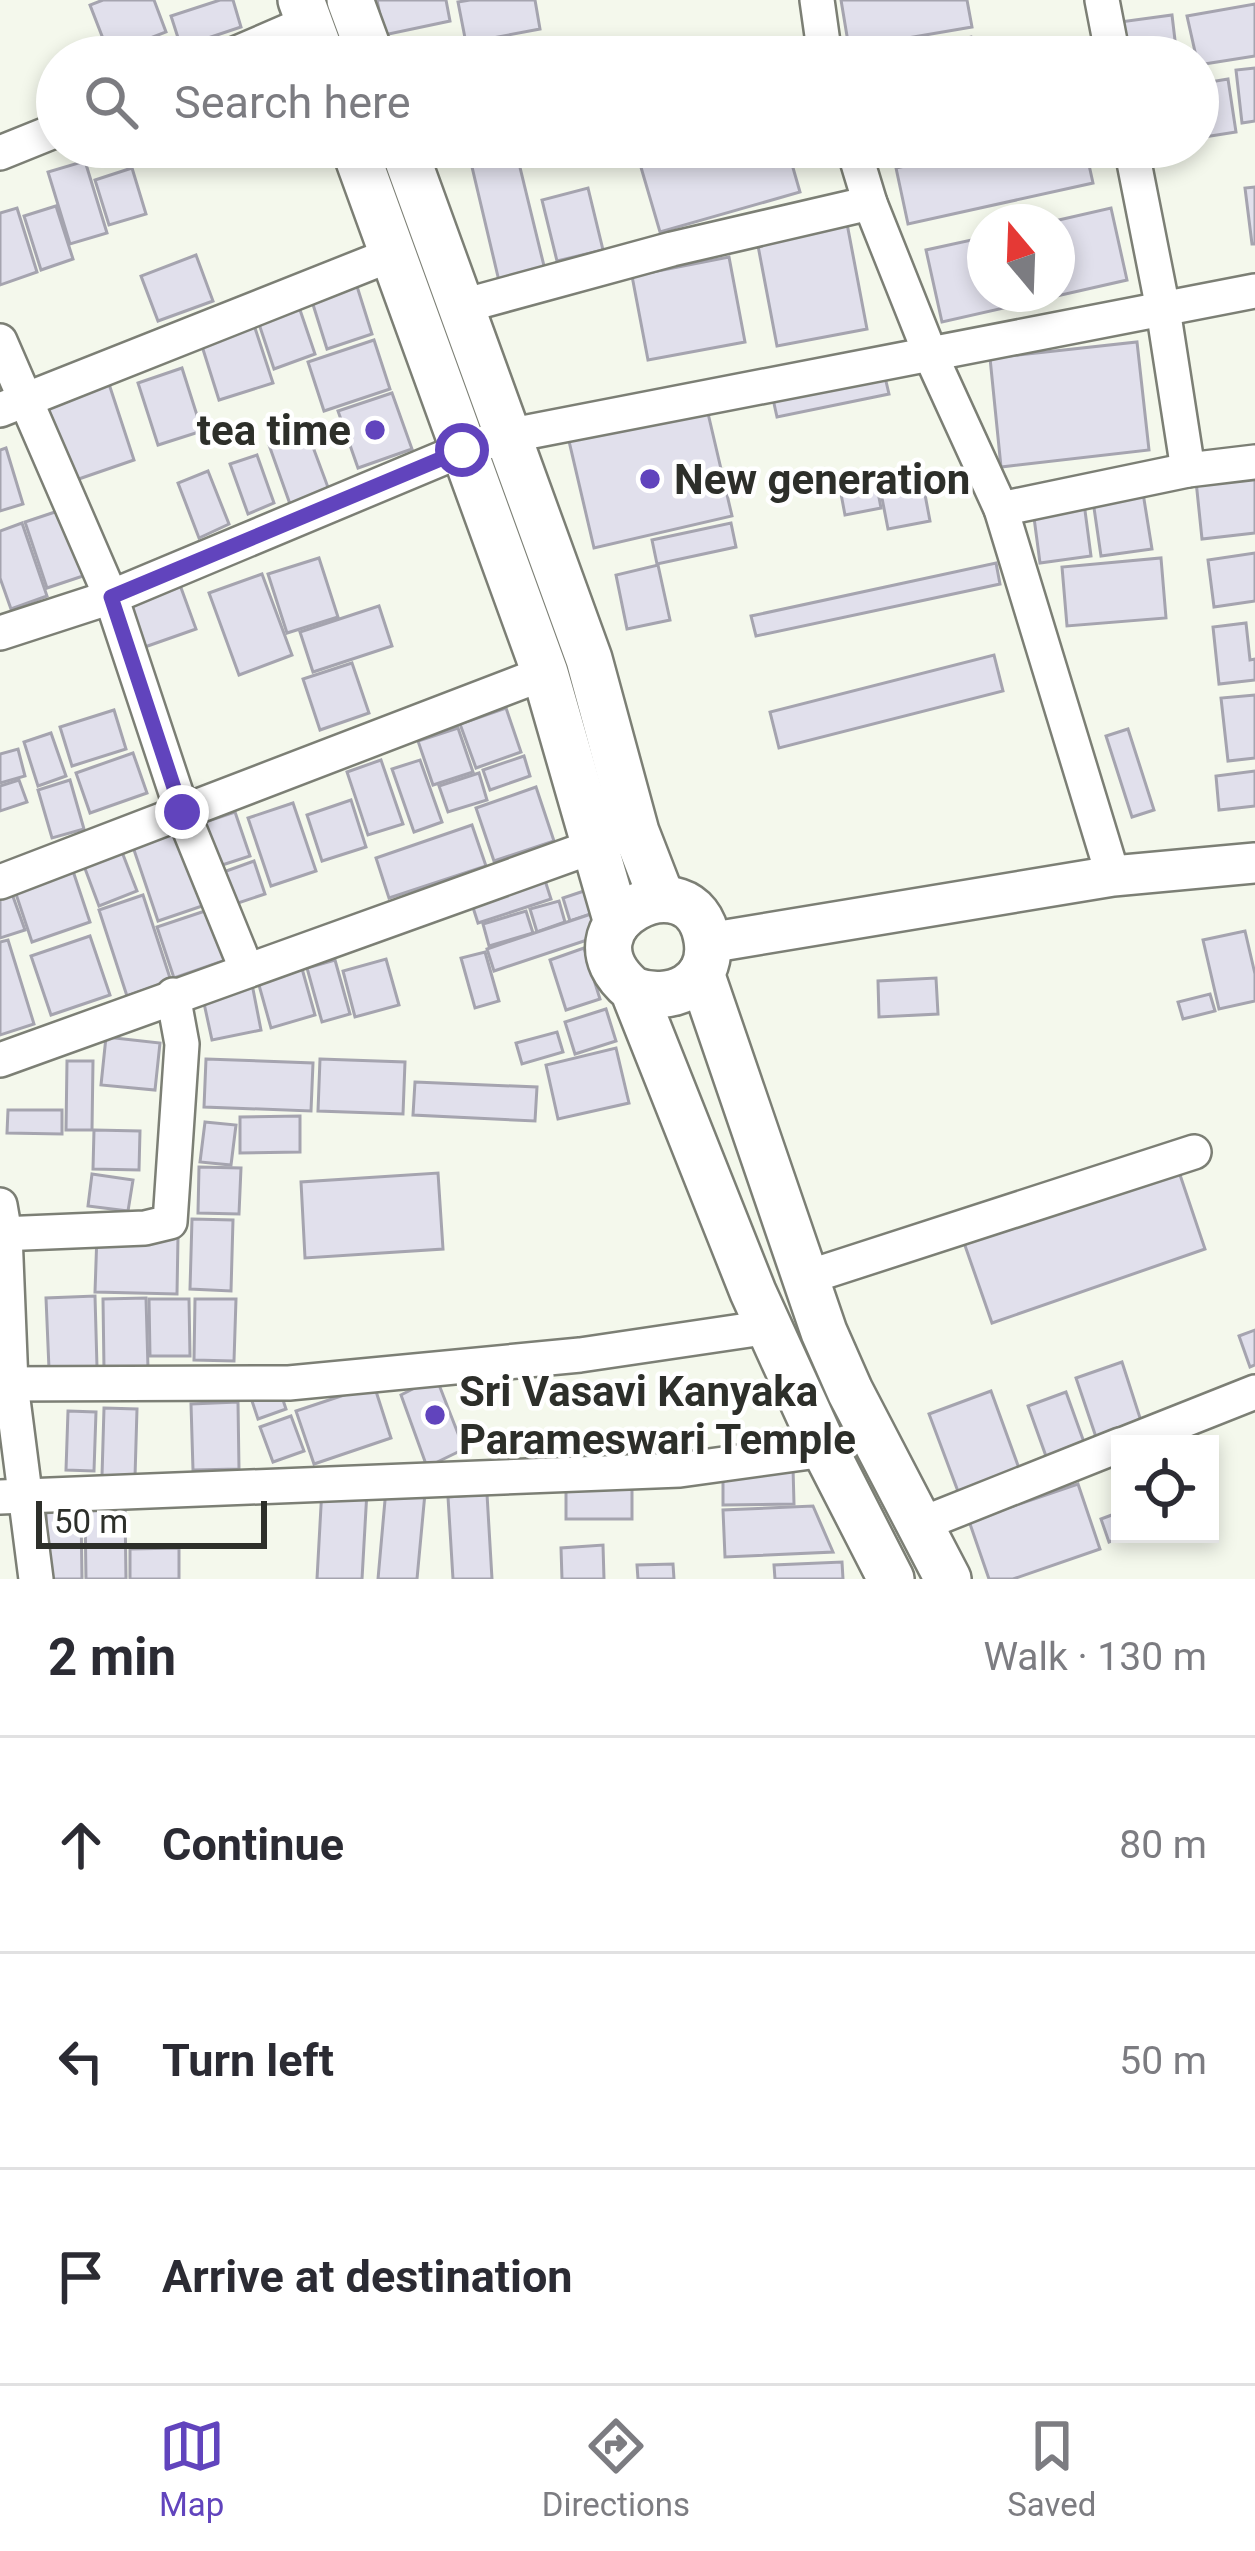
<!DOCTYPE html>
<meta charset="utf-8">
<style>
:root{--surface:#fff;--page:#f7f7f7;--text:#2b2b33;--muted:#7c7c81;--line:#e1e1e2;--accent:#6144bd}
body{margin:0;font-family:Roboto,sans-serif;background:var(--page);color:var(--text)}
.controls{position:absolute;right:36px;bottom:36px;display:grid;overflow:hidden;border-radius:0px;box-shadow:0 6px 18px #0003}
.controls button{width:108px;height:108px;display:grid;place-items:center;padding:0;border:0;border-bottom:3px solid var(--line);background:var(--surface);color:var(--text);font:60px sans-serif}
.compass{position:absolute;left:967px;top:204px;width:108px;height:108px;border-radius:50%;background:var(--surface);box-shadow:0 6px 18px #0003;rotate:341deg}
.scale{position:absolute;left:36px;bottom:30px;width:231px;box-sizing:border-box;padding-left:12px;border:6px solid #2d2f2a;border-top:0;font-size:33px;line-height:42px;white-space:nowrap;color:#2d2f2a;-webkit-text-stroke:9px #fff;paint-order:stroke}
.stop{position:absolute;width:36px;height:36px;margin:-27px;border:9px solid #6144bd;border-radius:50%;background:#fff}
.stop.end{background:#6144bd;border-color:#fff;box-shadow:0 3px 12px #0008}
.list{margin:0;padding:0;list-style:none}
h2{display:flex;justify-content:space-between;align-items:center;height:156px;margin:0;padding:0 48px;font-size:51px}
h2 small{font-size:39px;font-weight:400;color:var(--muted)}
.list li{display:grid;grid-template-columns:78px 1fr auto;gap:36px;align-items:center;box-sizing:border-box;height:216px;padding:0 48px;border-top:3px solid var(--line)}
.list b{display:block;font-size:45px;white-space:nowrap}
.list em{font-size:39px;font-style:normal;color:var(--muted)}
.icon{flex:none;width:66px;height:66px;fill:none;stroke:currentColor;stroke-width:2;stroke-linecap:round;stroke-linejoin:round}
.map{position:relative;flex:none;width:1255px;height:1579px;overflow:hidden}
.search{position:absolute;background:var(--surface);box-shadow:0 6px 18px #0003;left:36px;right:36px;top:36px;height:132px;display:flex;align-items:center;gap:30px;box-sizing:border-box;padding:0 42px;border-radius:66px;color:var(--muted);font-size:45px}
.sheet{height:804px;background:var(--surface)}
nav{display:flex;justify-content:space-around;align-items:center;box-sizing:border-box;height:168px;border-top:3px solid var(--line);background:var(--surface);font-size:33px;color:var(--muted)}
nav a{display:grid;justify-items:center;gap:6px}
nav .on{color:var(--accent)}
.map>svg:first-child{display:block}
.building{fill:#e1e0ec;stroke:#a5a4af;stroke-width:3}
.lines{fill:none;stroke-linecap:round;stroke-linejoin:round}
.minor-casing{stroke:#7c7f75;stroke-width:38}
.tertiary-casing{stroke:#7c7f75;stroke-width:44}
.secondary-casing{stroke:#7c7f75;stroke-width:50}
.minor{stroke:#fff;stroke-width:33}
.tertiary{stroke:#fff;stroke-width:39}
.secondary{stroke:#fff;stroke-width:45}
.route{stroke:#6144bd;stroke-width:15}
.poi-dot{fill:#6144bd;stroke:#fff;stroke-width:4.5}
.labels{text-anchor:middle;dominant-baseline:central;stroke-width:9;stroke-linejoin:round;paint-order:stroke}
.poi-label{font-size:42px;font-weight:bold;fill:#2d2f2a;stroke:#fff;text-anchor:start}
</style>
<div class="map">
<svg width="1255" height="1579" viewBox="0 0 1255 1579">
<rect width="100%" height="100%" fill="#f4f8ec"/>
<g class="building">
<path d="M 103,0 L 154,0 L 166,32 L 109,54 L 90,5 Z"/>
<path d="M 220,0 L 233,0 L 241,27 L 181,47 L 171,16 Z"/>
<path d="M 377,0 L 446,0 L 450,21 L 384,35 Z"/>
<path d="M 470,0 L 535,0 L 540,29 L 466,43 L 458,2 Z"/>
<path d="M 841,0 L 967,0 L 972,27 L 849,48 Z"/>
<path d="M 1255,4 L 1255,56 L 1198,65 L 1187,16 Z"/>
<path d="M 1172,15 L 1177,57 L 1124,57 L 1120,22 Z"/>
<path d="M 971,37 L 976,57 L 891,57 Z"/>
<path d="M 534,43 L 537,57 L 477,57 Z"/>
<path d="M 1255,68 L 1255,121 L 1242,123 L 1236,70 Z"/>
<path d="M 1228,79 L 1236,132 L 1198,138 L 1198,84 Z"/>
<path d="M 480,147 L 515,147 L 545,270 L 499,281 L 468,150 Z"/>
<path d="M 635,147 L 696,147 L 700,162 L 750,147 L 787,147 L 800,192 L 660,232 Z"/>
<path d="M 989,147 L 1085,147 L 1093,183 L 908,224 L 896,168 Z"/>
<path d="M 85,161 L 107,233 L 70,244 L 48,172 Z"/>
<path d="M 132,168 L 146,214 L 109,225 L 95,180 Z"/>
<path d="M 1255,187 L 1255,244 L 1252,244 L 1245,188 Z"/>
<path d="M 588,188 L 603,250 L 557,261 L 542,200 Z"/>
<path d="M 56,206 L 73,259 L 41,270 L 24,216 Z"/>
<path d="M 17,208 L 37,272 L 0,285 L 0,213 Z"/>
<path d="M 1111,208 L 1127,280 L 942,322 L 926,250 L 985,237 L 985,294 L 1057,294 L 1057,222 L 1050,222 Z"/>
<path d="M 845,213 L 867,329 L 777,346 L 755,230 Z"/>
<path d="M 196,255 L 213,301 L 158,321 L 141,276 Z"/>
<path d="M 729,257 L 745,342 L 648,360 L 632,276 Z"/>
<path d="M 355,280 L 372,334 L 327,349 L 310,295 Z"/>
<path d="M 298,304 L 315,354 L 274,369 L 257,318 Z"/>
<path d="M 254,325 L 273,383 L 219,400 L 201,343 Z"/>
<path d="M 374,340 L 390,389 L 324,411 L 308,362 Z"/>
<path d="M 1137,342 L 1149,450 L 1001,467 L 990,358 Z"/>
<path d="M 182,368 L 202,431 L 158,445 L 138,383 Z"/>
<path d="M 885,377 L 889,394 L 777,417 L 773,399 Z"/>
<path d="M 109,384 L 134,460 L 70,482 L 45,406 Z"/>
<path d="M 392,393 L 412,449 L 358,468 L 338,411 Z"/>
<path d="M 707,409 L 732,516 L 594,548 L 569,441 Z"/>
<path d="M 307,431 L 329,490 L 290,504 L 269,445 Z"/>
<path d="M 6,448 L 23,504 L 0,511 L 0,450 Z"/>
<path d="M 257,455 L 274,503 L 248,514 L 230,464 Z"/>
<path d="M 208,471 L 229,524 L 199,538 L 178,483 Z"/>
<path d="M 874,471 L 881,508 L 845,515 L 838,478 Z"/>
<path d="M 1255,474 L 1255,533 L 1202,539 L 1196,481 Z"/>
<path d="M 923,484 L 930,521 L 888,529 L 881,493 Z"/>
<path d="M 1143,493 L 1152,549 L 1101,556 L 1093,501 Z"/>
<path d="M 1084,503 L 1091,556 L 1040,563 L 1033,510 Z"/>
<path d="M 61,510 L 83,576 L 47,588 L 25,522 Z"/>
<path d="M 22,523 L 47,596 L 11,609 L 0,578 L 0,531 Z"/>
<path d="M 731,523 L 736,547 L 657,564 L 652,540 Z"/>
<path d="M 1255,553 L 1255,601 L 1214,607 L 1208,560 Z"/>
<path d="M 319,558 L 338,617 L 287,633 L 268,574 Z"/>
<path d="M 1161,558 L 1166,618 L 1067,626 L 1062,567 Z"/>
<path d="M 996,563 L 1000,584 L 756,636 L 751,616 Z"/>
<path d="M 658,565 L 670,620 L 627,629 L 616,575 Z"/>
<path d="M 262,574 L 292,655 L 239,675 L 209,593 Z"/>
<path d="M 180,585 L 196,629 L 142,648 L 127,604 Z"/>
<path d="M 379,606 L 392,646 L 313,672 L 300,632 Z"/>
<path d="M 1246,623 L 1250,660 L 1255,659 L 1255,680 L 1219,684 L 1213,627 Z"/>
<path d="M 994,655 L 1003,691 L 779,748 L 770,712 Z"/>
<path d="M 352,663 L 369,713 L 320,730 L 303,679 Z"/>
<path d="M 1255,695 L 1255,758 L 1228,761 L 1221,698 Z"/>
<path d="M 506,708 L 521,752 L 476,768 L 460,724 Z"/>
<path d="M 114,710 L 126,749 L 72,766 L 60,727 Z"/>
<path d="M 458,728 L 473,772 L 433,785 L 418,741 Z"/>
<path d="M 1128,729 L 1154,810 L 1132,817 L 1106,736 Z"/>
<path d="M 51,733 L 66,776 L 38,786 L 24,742 Z"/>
<path d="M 18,749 L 25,776 L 0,783 L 0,754 Z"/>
<path d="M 133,753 L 147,793 L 90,813 L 76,773 Z"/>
<path d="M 524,756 L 530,776 L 490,790 L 483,770 Z"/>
<path d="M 381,760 L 403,824 L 368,835 L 347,772 Z"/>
<path d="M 420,760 L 442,822 L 414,832 L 392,769 Z"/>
<path d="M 1255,771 L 1255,806 L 1219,810 L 1216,776 Z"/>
<path d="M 479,773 L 487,800 L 448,812 L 439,786 Z"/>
<path d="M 19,780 L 27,802 L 0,811 L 0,786 Z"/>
<path d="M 70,780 L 84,829 L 52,838 L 38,790 Z"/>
<path d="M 536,787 L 554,841 L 494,861 L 476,808 Z"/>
<path d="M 351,800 L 366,847 L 322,861 L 307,815 Z"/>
<path d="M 293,803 L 316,871 L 271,886 L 248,818 Z"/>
<path d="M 235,812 L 250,856 L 219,866 L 205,822 Z"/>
<path d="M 472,825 L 486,866 L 389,898 L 376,858 Z"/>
<path d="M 183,829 L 208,904 L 158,921 L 133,847 Z"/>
<path d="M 122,852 L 137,891 L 99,906 L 84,866 Z"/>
<path d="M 254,861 L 265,894 L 229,906 L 218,874 Z"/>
<path d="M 71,865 L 90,922 L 32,942 L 13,885 Z"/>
<path d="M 542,871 L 551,899 L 478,923 L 469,895 Z"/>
<path d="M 11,891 L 25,930 L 0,938 L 0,895 Z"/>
<path d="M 584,891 L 591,914 L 570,921 L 563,898 Z"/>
<path d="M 143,895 L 171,981 L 127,996 L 99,910 Z"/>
<path d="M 559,901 L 565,922 L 537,932 L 530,909 Z"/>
<path d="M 208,910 L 226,960 L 174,978 L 157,927 Z"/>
<path d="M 526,911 L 533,933 L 489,946 L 483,924 Z"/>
<path d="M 591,914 L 599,936 L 494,971 L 487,949 Z"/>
<path d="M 1245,931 L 1255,974 L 1255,1001 L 1219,1009 L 1203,940 Z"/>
<path d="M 90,936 L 110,995 L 51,1015 L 31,956 Z"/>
<path d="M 8,940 L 34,1024 L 0,1035 L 0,942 Z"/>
<path d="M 584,948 L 600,999 L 566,1010 L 550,960 Z"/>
<path d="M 485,952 L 499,1001 L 475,1008 L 461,958 Z"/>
<path d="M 386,959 L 399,1005 L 355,1017 L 343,971 Z"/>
<path d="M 335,960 L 350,1014 L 322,1022 L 307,968 Z"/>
<path d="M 301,965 L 315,1015 L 271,1028 L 257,978 Z"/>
<path d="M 936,978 L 938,1014 L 879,1017 L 878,981 Z"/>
<path d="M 252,984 L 261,1030 L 212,1040 L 202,994 Z"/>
<path d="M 1210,994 L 1215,1011 L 1183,1019 L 1178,1002 Z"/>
<path d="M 606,1009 L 616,1041 L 575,1054 L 565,1022 Z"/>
<path d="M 557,1032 L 563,1052 L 522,1064 L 516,1043 Z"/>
<path d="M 106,1037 L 160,1043 L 155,1090 L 101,1085 Z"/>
<path d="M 616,1048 L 629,1103 L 558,1119 L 546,1065 Z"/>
<path d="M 206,1059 L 313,1063 L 311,1111 L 204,1107 Z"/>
<path d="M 320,1059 L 405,1062 L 403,1114 L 318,1111 Z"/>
<path d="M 67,1061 L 93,1061 L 92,1130 L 66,1130 Z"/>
<path d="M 415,1082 L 537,1087 L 535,1121 L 413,1115 Z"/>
<path d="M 8,1110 L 62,1110 L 62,1134 L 7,1133 Z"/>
<path d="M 300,1116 L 300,1152 L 240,1153 L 240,1117 Z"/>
<path d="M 205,1122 L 236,1125 L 231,1165 L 200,1162 Z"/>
<path d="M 94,1130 L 140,1131 L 139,1170 L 93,1169 Z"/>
<path d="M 1176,1163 L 1205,1249 L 992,1323 L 962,1237 Z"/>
<path d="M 199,1167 L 241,1168 L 239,1214 L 198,1213 Z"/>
<path d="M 438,1173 L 443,1249 L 305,1258 L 301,1182 Z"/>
<path d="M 92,1174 L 133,1180 L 128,1211 L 88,1206 Z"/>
<path d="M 192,1219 L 233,1220 L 231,1291 L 190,1289 Z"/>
<path d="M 97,1234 L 178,1237 L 177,1294 L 95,1292 Z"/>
<path d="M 95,1296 L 97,1367 L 49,1369 L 46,1298 Z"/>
<path d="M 146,1298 L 148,1368 L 104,1369 L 103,1299 Z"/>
<path d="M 149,1299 L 189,1299 L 190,1356 L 150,1356 Z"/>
<path d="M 195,1299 L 236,1299 L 234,1361 L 194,1360 Z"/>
<path d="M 1255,1330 L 1255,1365 L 1250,1367 L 1239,1336 Z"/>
<path d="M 1122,1362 L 1142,1424 L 1097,1440 L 1076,1378 Z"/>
<path d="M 436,1377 L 464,1449 L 427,1467 L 401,1395 Z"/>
<path d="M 374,1385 L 391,1438 L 314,1464 L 296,1411 Z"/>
<path d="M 280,1391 L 286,1409 L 258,1419 L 252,1401 Z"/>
<path d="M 991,1391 L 1020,1471 L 959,1494 L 929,1414 Z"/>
<path d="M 1066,1392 L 1085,1445 L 1047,1459 L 1028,1406 Z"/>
<path d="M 238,1402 L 239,1469 L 193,1470 L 191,1404 Z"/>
<path d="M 104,1408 L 137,1409 L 135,1477 L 102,1476 Z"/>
<path d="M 68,1411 L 96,1412 L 94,1471 L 66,1470 Z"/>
<path d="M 291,1416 L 304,1451 L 273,1462 L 260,1427 Z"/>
<path d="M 793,1467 L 794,1504 L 723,1505 L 723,1468 Z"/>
<rect x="566" y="1480" width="66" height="39"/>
<path d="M 1078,1484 L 1100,1549 L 1013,1579 L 989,1579 L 969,1521 Z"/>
<path d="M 322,1488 L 367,1491 L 362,1579 L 317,1579 Z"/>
<path d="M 386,1489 L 425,1493 L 417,1579 L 378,1579 Z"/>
<path d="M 487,1494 L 492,1579 L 453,1579 L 448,1497 Z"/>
<path d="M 813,1506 L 833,1552 L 725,1557 L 723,1510 Z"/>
<path d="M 125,1507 L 126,1579 L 86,1579 L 85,1508 Z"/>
<path d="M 81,1509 L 82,1579 L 47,1579 L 46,1510 Z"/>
<path d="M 1120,1512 L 1120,1534 L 1131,1534 L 1109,1542 L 1101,1519 Z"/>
<path d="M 603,1545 L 604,1579 L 562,1579 L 561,1548 Z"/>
<path d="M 179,1548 L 179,1579 L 130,1579 L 130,1549 Z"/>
<path d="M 842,1562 L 843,1579 L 775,1579 L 774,1565 Z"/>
<path d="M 673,1564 L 674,1579 L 638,1579 L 637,1565 Z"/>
</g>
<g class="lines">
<defs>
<g id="minor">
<path d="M 817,0 L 825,57"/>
<path d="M 1102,0 L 1113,57"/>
<path d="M 228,57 L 309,22"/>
<path d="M 853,147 L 870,203 L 931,356 L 1001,509 L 1113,876"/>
<path d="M 1131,147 L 1163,309 L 1188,470"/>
<path d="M 0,153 L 57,130"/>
<path d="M 463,306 L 672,249 L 870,203"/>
<path d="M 0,341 L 111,597 L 182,811 L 246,968"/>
<path d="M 0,410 L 393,254"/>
<path d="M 1001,509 L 1188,470 L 1255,462"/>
<path d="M 0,633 L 111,597 L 462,450 L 507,436 L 1255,291"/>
<path d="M 0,882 L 545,673"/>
<path d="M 0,1060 L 614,839"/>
<path d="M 0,1205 L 5,1234 L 11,1384 L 36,1579"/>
<path d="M 0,1234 L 145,1228 L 170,1222 L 182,1044 L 173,995"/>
<path d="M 805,1278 L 1194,1152"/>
<path d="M 0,1384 L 289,1383 L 580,1355 L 769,1327"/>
<path d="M 1124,1444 L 1255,1392"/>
<path d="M 0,1497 L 680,1470 L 825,1450"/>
<path d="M 919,1525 L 1120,1445"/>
</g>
<path id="tertiary" d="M 708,943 L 1113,876 L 1255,863"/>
<g id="secondary">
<path d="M 301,0 L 322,57"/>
<path d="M 350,0 L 371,57"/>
<path d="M 354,147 L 545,673 L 617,923"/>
<path d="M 403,147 L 589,659 L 636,832 L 662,899"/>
<path d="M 701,973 L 824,1332 L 850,1391 L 948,1579"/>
<path d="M 633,990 C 670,1004 714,985 707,940 C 694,853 553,924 633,990 L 753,1292 L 825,1450 L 891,1579"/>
</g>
</defs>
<use href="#minor" class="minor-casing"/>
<use href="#tertiary" class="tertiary-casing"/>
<use href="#secondary" class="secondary-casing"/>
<use href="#minor" class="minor"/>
<use href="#tertiary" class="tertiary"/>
<use href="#secondary" class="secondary"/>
</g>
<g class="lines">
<path class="route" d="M 182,812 L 111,597 L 462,450"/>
</g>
<g class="poi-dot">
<circle cx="375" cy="430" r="12"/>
<circle cx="650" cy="479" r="12"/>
<circle cx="435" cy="1415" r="12"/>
</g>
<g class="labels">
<g class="poi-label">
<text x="351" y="430" text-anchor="end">tea time</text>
<text x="674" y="479">New generation</text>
<text x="459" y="1391">Sri Vasavi Kanyaka<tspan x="459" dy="48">Parameswari Temple</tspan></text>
</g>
</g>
</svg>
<div class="controls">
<button><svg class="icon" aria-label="locate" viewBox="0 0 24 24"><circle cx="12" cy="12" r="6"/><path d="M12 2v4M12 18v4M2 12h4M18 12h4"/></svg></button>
</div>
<svg class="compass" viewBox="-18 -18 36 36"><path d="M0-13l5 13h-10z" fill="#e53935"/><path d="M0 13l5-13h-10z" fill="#7c7c81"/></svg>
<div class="scale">50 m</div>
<div class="stop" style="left:462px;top:450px"></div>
<div class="stop end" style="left:182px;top:812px"></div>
<div class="search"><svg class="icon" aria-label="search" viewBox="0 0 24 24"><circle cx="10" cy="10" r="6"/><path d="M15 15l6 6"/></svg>Search here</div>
</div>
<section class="sheet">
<h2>2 min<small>Walk · 130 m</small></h2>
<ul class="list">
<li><svg class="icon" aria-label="ahead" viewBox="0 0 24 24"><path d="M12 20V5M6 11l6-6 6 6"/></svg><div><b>Continue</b></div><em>80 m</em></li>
<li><svg class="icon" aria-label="left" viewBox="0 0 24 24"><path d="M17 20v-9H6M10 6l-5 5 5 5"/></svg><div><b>Turn left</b></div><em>50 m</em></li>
<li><svg class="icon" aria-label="arrive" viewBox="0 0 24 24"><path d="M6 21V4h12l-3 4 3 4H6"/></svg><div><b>Arrive at destination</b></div></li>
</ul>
</section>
<nav>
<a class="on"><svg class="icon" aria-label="map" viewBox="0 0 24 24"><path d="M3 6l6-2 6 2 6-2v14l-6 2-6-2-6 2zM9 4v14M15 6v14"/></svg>Map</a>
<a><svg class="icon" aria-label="directions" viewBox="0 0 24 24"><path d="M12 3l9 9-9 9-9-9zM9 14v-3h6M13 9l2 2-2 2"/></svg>Directions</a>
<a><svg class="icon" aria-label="saved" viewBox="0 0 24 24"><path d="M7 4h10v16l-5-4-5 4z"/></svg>Saved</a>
</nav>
